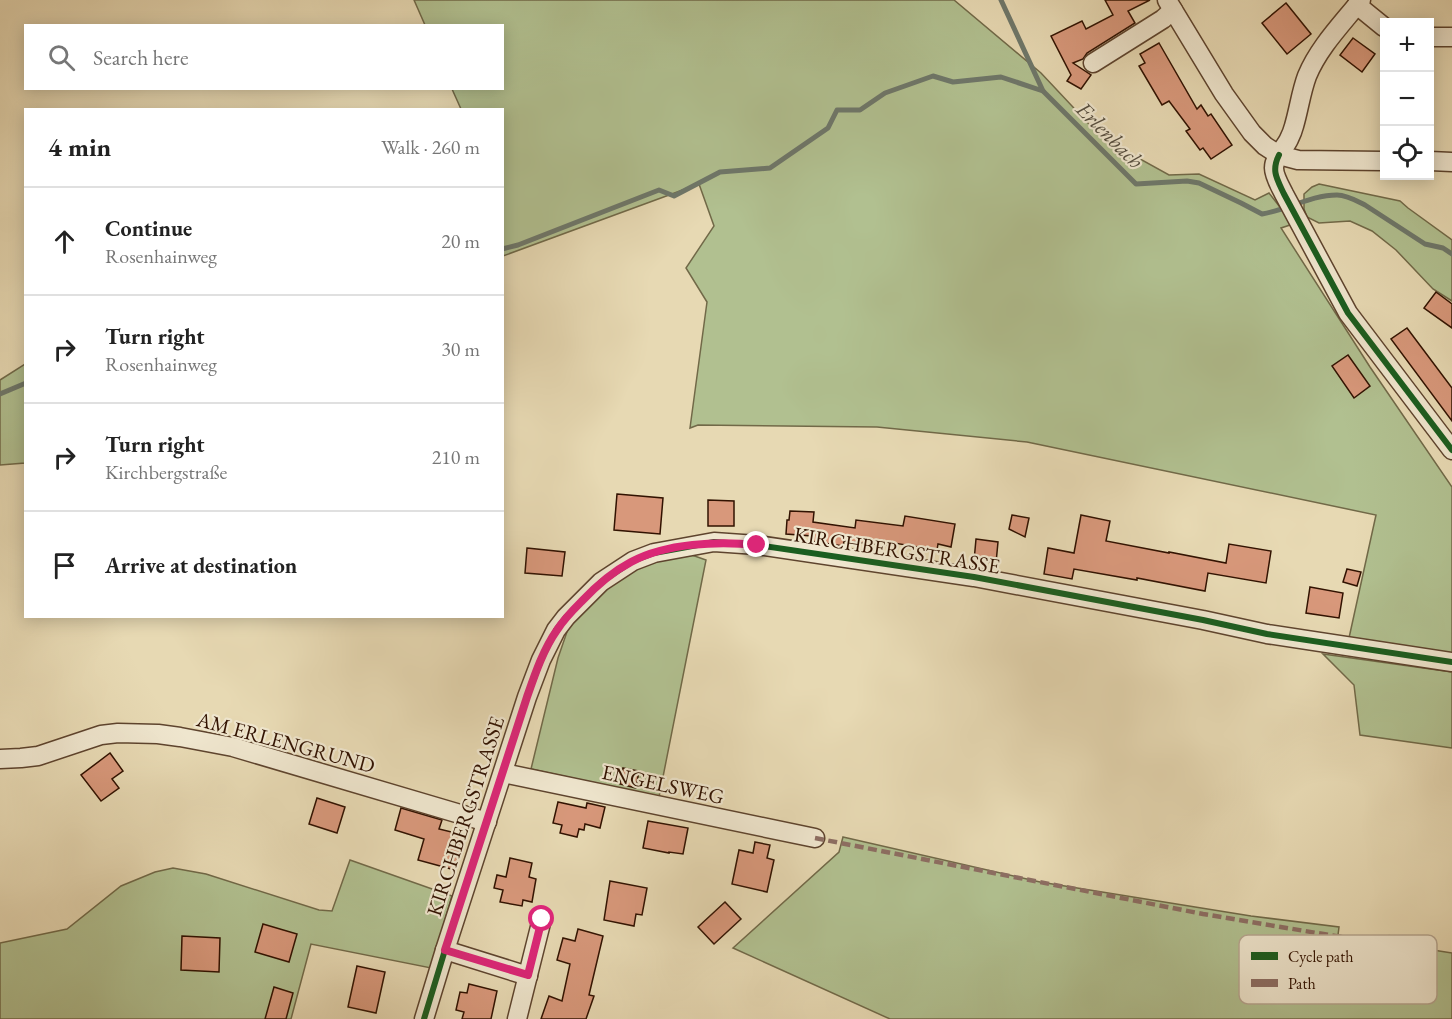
<!DOCTYPE html>
<meta charset="utf-8">
<style>
:root{--surface:#fff;--page:#f6f6f6;--text:#222;--muted:#767676;--line:#e0e0e0}
body{margin:0;font-family:"EB Garamond",serif;background:var(--page);color:var(--text)}
.controls{position:absolute;right:18px;top:18px;display:grid;overflow:hidden;border-radius:0px;box-shadow:0 3px 15px #0003}
.controls button{width:54px;height:54px;display:grid;place-items:center;padding:0;border:0;border-bottom:2px solid var(--line);background:var(--surface);color:var(--text);font:30px sans-serif}
.stop{position:absolute;width:18px;height:18px;margin:-14px;border:4px solid #db2777;border-radius:50%;background:#fff}
.stop.end{background:#db2777;border-color:#fff;box-shadow:0 2px 6px #0008}
.list{margin:0;padding:0;list-style:none}
h2{display:flex;justify-content:space-between;align-items:center;height:78px;margin:0;padding:0 24px;font-size:26px}
h2 small{font-size:20px;font-weight:400;color:var(--muted)}
.list li{display:grid;grid-template-columns:39px 1fr auto;gap:18px;align-items:center;box-sizing:border-box;height:108px;padding:0 24px;border-top:2px solid var(--line)}
.list b{display:block;font-size:22px;white-space:nowrap}
.list p{margin:0;font-size:20px;white-space:nowrap;color:var(--muted)}
.list em{font-size:20px;font-style:normal;color:var(--muted)}
.icon{flex:none;width:33px;height:33px;fill:none;stroke:currentColor;stroke-width:2;stroke-linecap:round;stroke-linejoin:round}
.map{position:relative;flex:none;width:1452px;height:1019px;overflow:hidden}
.search{position:absolute;background:var(--surface);box-shadow:0 3px 15px #0003;left:24px;top:24px;width:480px;height:66px;display:flex;align-items:center;gap:15px;box-sizing:border-box;padding:0 21px;border-radius:0px;color:var(--muted);font-size:22px}
.panel{position:absolute;background:var(--surface);box-shadow:0 3px 15px #0003;left:24px;top:108px;width:480px;height:510px;border-radius:0px}
.map>svg:first-child{display:block}
.green{fill:#b1c090;stroke:#716948;stroke-width:1.5}
.lines{fill:none;stroke-linecap:round;stroke-linejoin:round}
.stream{stroke:#6e776a;stroke-width:5}
.building{fill:#d8987b;stroke:#311201;stroke-width:1.5}
.minor-casing{stroke:#5e442e;stroke-width:21}
.minor{stroke:#efe6ce;stroke-width:18}
.quiet{stroke:#8d6e63;stroke-width:4.5;stroke-dasharray:9 4.5;stroke-linecap:butt}
.cycleway-casing{stroke:#efe6ce;stroke-width:10}
.cycleway{stroke:#1b5e20;stroke-width:6}
.route{stroke:#db2777;stroke-width:8}
.labels{text-anchor:middle;dominant-baseline:central;stroke-width:4.5;stroke-linejoin:round;paint-order:stroke}
.street-label{font-size:21px;fill:#311201;stroke:#efe6ce}
.water-label{font-size:22px;font-style:italic;fill:#554d3e;stroke:#efe6ce}
.key{fill:#efe6ce;stroke:#b6a690;stroke-width:1.5}
.key-label{font-size:16px;fill:#311201}
</style>
<div class="map">
<svg width="1452" height="1019" viewBox="0 0 1452 1019">
<rect width="100%" height="100%" fill="#e7d9b3"/>
<filter id="stains"><feTurbulence type="fractalNoise" baseFrequency=".00333" numOctaves="4"/><feColorMatrix values="0 0 0 0 .2 0 0 0 0 .09 0 0 0 0 .02 0 0 0 .5 -.17"/></filter>
<radialGradient id="worn" r=".72"><stop offset=".6" stop-color="#630" stop-opacity="0"/><stop offset="1" stop-color="#630" stop-opacity=".3"/></radialGradient>
<g class="green">
<path d="M 414,0 L 954,0 L 1041,73 L 1102,138 L 1169,175 L 1199,174 L 1255,200 L 1269,193 L 1293,224 L 1281,228 L 1370,367 L 1452,487 L 1452,654 L 1349,638 L 1376,515 L 1027,442 L 877,427 L 698,425 L 690,428 L 707,302 L 686,268 L 714,226 L 699,184 L 503,256 L 502,110 L 461,109 L 452,89 L 502,88 L 502,26 L 425,25 Z"/>
<path d="M 1319,184 L 1400,201 L 1408,208 L 1452,240 L 1452,301 L 1433,289 L 1396,250 L 1372,231 L 1350,221 L 1319,223 L 1307,217 L 1304,209 L 1304,194 L 1312,187 Z"/>
<path d="M 25,364 L 25,463 L 0,465 L 0,380 Z"/>
<path d="M 689,554 L 706,560 L 659,797 L 531,769 L 558,658 L 570,623 L 597,589 L 644,561 Z"/>
<path d="M 1323,654 L 1452,672 L 1452,748 L 1360,735 L 1354,685 Z"/>
<path d="M 843,837 L 1040,882 L 1251,916 L 1339,927 L 1338,935 L 1452,953 L 1452,1019 L 890,1019 L 733,948 L 839,852 Z"/>
<path d="M 350,860 L 452,896 L 431,968 L 311,944 L 291,1019 L 0,1019 L 0,943 L 67,929 L 121,886 L 155,872 L 173,868 L 206,874 L 319,910 L 332,911 Z"/>
</g>
<g class="lines">
<g class="stream">
<path d="M 1001,0 L 1043,91 L 1136,184 L 1187,181 L 1199,183 L 1241,203 L 1262,214 C 1287,210 1311,195 1337,195 C 1347,195 1357,201 1365,205 L 1425,244 L 1443,248 L 1452,254"/>
<path d="M 502,249 L 518,245 L 659,190 L 674,196 L 720,172 L 770,168 L 828,128 L 837,110 L 860,110 L 885,93 L 933,76 L 953,82 L 1001,77 L 1043,91"/>
<path d="M 0,394 L 26,383"/>
</g>
</g>
<g class="building">
<path d="M 1105,0 L 1150,0 L 1128,11 L 1135,23 L 1087,53 L 1083,59 L 1073,63 L 1091,75 L 1081,89 L 1067,81 L 1071,75 L 1051,36 L 1082,21 L 1086,29 L 1113,15 Z"/>
<path d="M 1286,3 L 1311,34 L 1287,54 L 1262,23 Z"/>
<path d="M 1353,38 L 1375,54 L 1362,72 L 1340,55 Z"/>
<path d="M 1159,43 L 1197,109 L 1201,105 L 1208,116 L 1211,114 L 1232,145 L 1211,159 L 1203,148 L 1200,150 L 1186,131 L 1190,129 L 1169,101 L 1162,105 L 1139,66 L 1145,63 L 1140,54 Z"/>
<path d="M 1436,292 L 1452,304 L 1452,328 L 1424,308 Z"/>
<path d="M 1407,328 L 1452,388 L 1452,421 L 1391,339 Z"/>
<path d="M 1348,355 L 1370,386 L 1354,398 L 1332,366 Z"/>
<path d="M 617,494 L 663,498 L 660,534 L 614,530 Z"/>
<path d="M 708,500 L 734,501 L 734,526 L 708,526 Z"/>
<path d="M 790,511 L 814,512 L 813,522 L 855,528 L 856,520 L 903,526 L 905,516 L 955,524 L 951,547 L 938,544 L 937,550 L 894,543 L 893,546 L 844,541 L 843,546 L 811,541 L 812,536 L 786,534 L 787,520 L 789,520 Z"/>
<path d="M 1012,515 L 1029,518 L 1025,537 L 1009,529 Z"/>
<path d="M 1081,515 L 1110,521 L 1106,541 L 1169,553 L 1169,552 L 1226,563 L 1229,544 L 1271,551 L 1266,583 L 1208,573 L 1205,591 L 1137,578 L 1137,580 L 1074,569 L 1072,579 L 1044,574 L 1048,548 L 1074,553 Z"/>
<path d="M 976,539 L 998,542 L 996,563 L 974,561 Z"/>
<path d="M 527,548 L 565,552 L 562,576 L 525,573 Z"/>
<path d="M 1347,569 L 1361,572 L 1357,586 L 1343,582 Z"/>
<path d="M 1310,587 L 1343,593 L 1339,618 L 1306,613 Z"/>
<path d="M 110,753 L 123,771 L 112,779 L 119,788 L 101,801 L 81,775 Z"/>
<path d="M 623,768 L 639,771 L 636,788 L 620,784 Z"/>
<path d="M 317,798 L 345,807 L 337,833 L 309,824 Z"/>
<path d="M 558,802 L 586,808 L 587,803 L 605,807 L 600,828 L 585,824 L 584,830 L 579,829 L 577,837 L 560,833 L 562,825 L 553,823 Z"/>
<path d="M 401,808 L 442,820 L 439,829 L 464,835 L 455,870 L 418,860 L 424,839 L 395,830 Z"/>
<path d="M 648,821 L 688,828 L 683,854 L 669,852 L 669,853 L 643,848 Z"/>
<path d="M 755,842 L 770,845 L 767,858 L 774,860 L 767,892 L 732,884 L 739,850 L 753,853 Z"/>
<path d="M 510,858 L 532,863 L 529,877 L 536,879 L 532,902 L 523,900 L 522,906 L 500,902 L 503,890 L 494,888 L 497,875 L 506,877 Z"/>
<path d="M 610,881 L 647,888 L 642,915 L 636,914 L 634,926 L 604,920 Z"/>
<path d="M 725,902 L 741,919 L 714,944 L 698,927 Z"/>
<path d="M 263,924 L 297,934 L 289,962 L 255,952 Z"/>
<path d="M 578,929 L 603,936 L 589,995 L 594,996 L 586,1019 L 541,1019 L 549,996 L 562,1001 L 570,964 L 557,960 L 563,938 L 575,941 Z"/>
<path d="M 182,936 L 220,938 L 219,972 L 181,970 Z"/>
<path d="M 357,966 L 385,972 L 376,1013 L 348,1007 Z"/>
<path d="M 469,984 L 497,991 L 491,1019 L 462,1019 L 464,1012 L 456,1010 L 460,992 L 467,993 Z"/>
<path d="M 274,987 L 293,993 L 286,1019 L 265,1019 Z"/>
</g>
<g class="lines">
<defs>
<g id="minor">
<path d="M 1167,0 L 1224,94 L 1252,133 L 1265,146 L 1279,155 L 1298,160 L 1384,161"/>
<path d="M 1361,0 C 1342,24 1319,47 1307,76 C 1301,92 1299,109 1294,126 C 1293,130 1291,135 1289,139 C 1285,148 1274,157 1274,168 C 1274,176 1280,186 1284,194 L 1348,313 L 1452,450"/>
<path d="M 1357,5 L 1384,27"/>
<path d="M 1430,37 L 1452,37"/>
<path d="M 1093,63 L 1163,19 L 1173,10"/>
<path d="M 1430,161 L 1452,162"/>
<path d="M 0,759 L 21,758 L 38,756 L 101,735 L 118,733 L 158,734 L 180,737 L 233,747 L 487,822"/>
<path d="M 503,773 L 815,838"/>
<path d="M 445,950 L 528,976"/>
<path d="M 424,1019 L 445,950 L 527,697 L 541,660 L 556,630 L 566,617 L 601,582 L 633,561 L 654,553 L 714,542 L 757,545 L 974,577 L 1203,620 L 1267,634 L 1452,662"/>
<path d="M 517,1019 L 542,919"/>
</g>
</defs>
<use href="#minor" class="minor-casing"/>
<use href="#minor" class="minor"/>
<path class="quiet" d="M 815,838 L 1203,914 L 1359,940 L 1390,937"/>
<defs>
<g id="cycleway">
<path d="M 1279,155 C 1271,171 1277,179 1284,194 L 1348,313 L 1452,450"/>
<path d="M 424,1019 L 445,950 L 527,697 L 541,660 L 556,630 L 566,617 L 601,582 L 633,561 L 654,553 L 714,542 L 757,545 L 974,577 L 1203,620 L 1267,634 L 1452,662"/>
</g>
</defs>
<use href="#cycleway" class="cycleway-casing"/>
<use href="#cycleway" class="cycleway"/>
</g>
<g class="lines">
<path class="route" d="M 542,919 L 528,975 L 445,950 L 527,697 C 535,674 543,650 557,630 C 564,619 572,611 581,602 C 596,586 612,572 631,562 C 666,543 718,541 757,545"/>
</g>
<g class="labels">
<g class="street-label">
<text transform="translate(897 550) rotate(9)">KIRCHBERGSTRASSE</text>
<text transform="translate(286 742) rotate(15)">AM ERLENGRUND</text>
<text transform="translate(663 784) rotate(12)">ENGELSWEG</text>
<text transform="translate(465 816) rotate(-72)">KIRCHBERGSTRASSE</text>
</g>
<g class="water-label">
<text transform="translate(1110 135) rotate(45)">Erlenbach</text>
</g>
</g>
<rect x="1239" y="935" width="198" height="69" rx="9" class="key"/>
<rect x="1251" y="952" width="27" height="8" fill="#1b5e20"/>
<rect x="1251" y="979" width="27" height="8" fill="#8d6e63"/>
<g class="key-label">
<text x="1288" y="962">Cycle path</text>
<text x="1288" y="989">Path</text>
</g>
<rect width="100%" height="100%" filter="url(#stains)"/>
<rect width="100%" height="100%" fill="url(#worn)"/>
</svg>
<div class="controls">
<button>+</button>
<button>−</button>
<button><svg class="icon" aria-label="locate" viewBox="0 0 24 24"><circle cx="12" cy="12" r="6"/><path d="M12 2v4M12 18v4M2 12h4M18 12h4"/></svg></button>
</div>
<div class="stop" style="left:542px;top:919px"></div>
<div class="stop end" style="left:757px;top:545px"></div>
<div class="search"><svg class="icon" aria-label="search" viewBox="0 0 24 24"><circle cx="10" cy="10" r="6"/><path d="M15 15l6 6"/></svg>Search here</div>
<section class="panel">
<h2>4 min<small>Walk · 260 m</small></h2>
<ul class="list">
<li><svg class="icon" aria-label="ahead" viewBox="0 0 24 24"><path d="M12 20V5M6 11l6-6 6 6"/></svg><div><b>Continue</b><p>Rosenhainweg</p></div><em>20 m</em></li>
<li><svg class="icon" aria-label="right" viewBox="0 0 24 24"><path d="M7 20v-9h11M14 6l5 5-5 5"/></svg><div><b>Turn right</b><p>Rosenhainweg</p></div><em>30 m</em></li>
<li><svg class="icon" aria-label="right" viewBox="0 0 24 24"><path d="M7 20v-9h11M14 6l5 5-5 5"/></svg><div><b>Turn right</b><p>Kirchbergstraße</p></div><em>210 m</em></li>
<li><svg class="icon" aria-label="arrive" viewBox="0 0 24 24"><path d="M6 21V4h12l-3 4 3 4H6"/></svg><div><b>Arrive at destination</b></div></li>
</ul>
</section>
</div>
